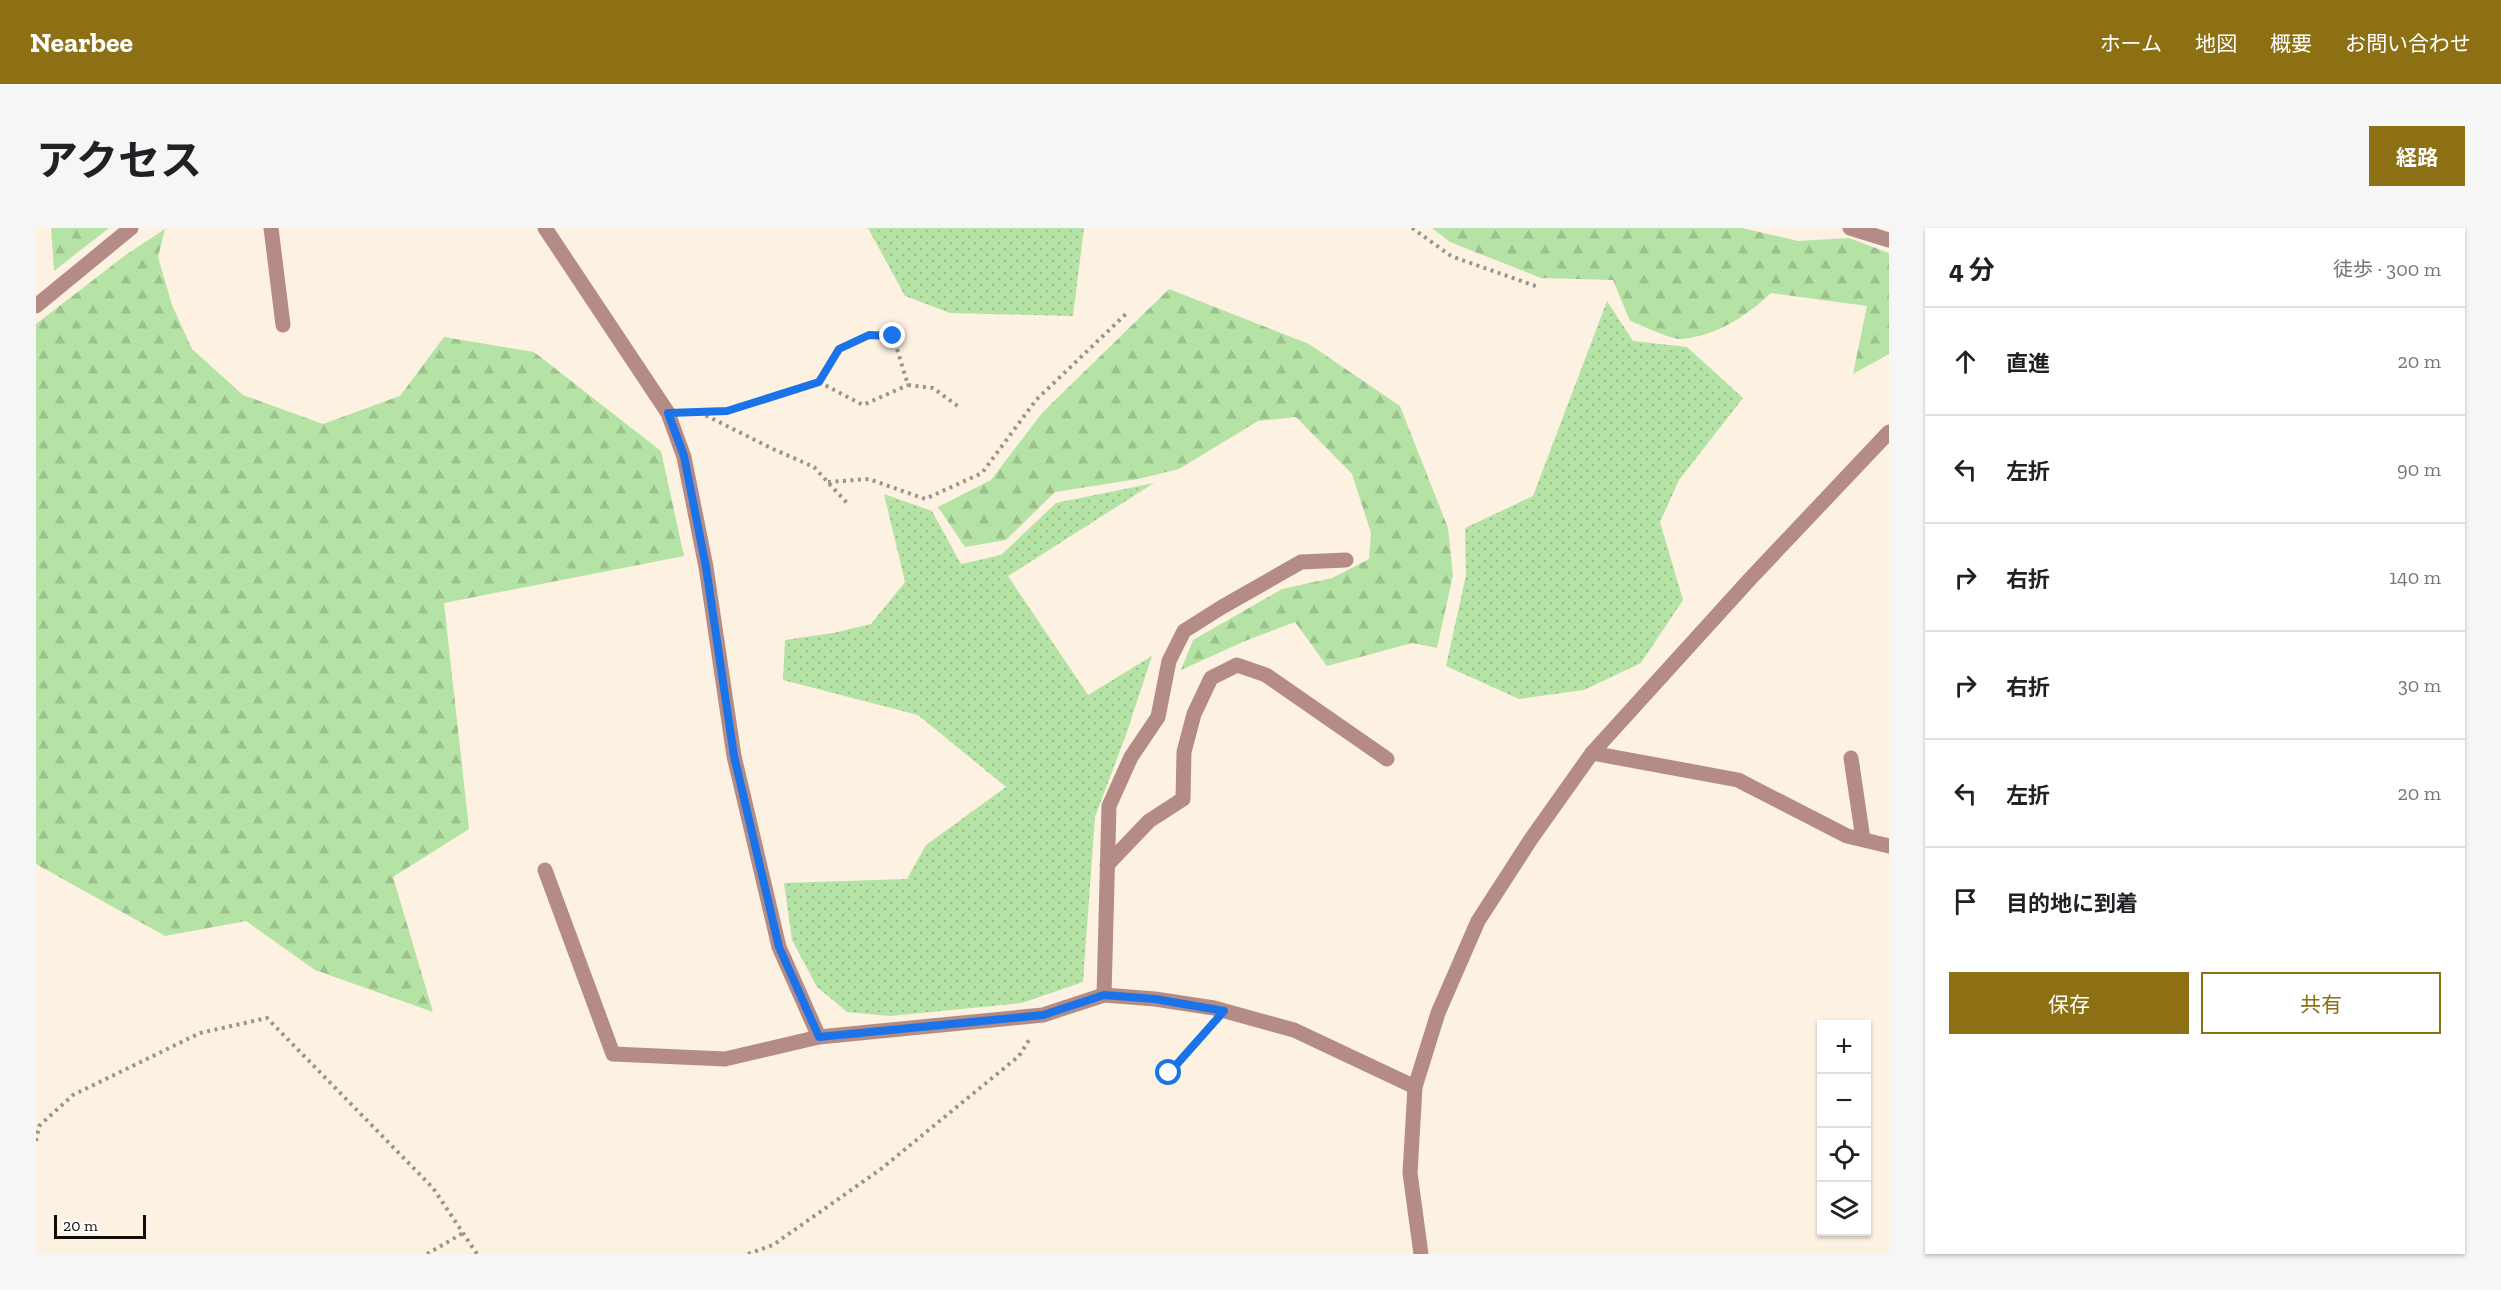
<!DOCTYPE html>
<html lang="ja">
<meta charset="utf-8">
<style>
:root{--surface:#fff;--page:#f6f6f6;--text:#202124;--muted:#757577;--line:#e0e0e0;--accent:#8d7014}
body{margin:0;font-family:"Zilla Slab","Noto Sans JP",serif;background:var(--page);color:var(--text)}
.controls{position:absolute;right:18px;bottom:18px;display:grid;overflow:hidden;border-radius:0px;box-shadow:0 2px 4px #0004}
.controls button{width:54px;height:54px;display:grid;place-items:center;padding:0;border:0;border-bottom:2px solid var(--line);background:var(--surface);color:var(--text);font:30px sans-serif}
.scale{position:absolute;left:18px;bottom:15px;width:92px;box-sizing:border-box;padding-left:6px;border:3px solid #100c07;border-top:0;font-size:16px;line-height:21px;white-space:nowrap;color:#100c07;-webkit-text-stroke:4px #fff;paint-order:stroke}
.stop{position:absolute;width:18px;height:18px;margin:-14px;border:4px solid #1a73e8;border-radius:50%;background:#fff}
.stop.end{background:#1a73e8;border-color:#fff;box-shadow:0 2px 6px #0008}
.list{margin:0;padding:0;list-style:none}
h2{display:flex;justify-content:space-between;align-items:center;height:78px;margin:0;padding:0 24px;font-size:26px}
h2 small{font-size:20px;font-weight:400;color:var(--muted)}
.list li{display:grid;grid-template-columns:39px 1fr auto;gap:18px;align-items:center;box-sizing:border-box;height:108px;padding:0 24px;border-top:2px solid var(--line)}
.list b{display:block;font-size:22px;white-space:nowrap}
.list em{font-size:20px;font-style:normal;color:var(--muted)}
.actions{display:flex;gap:12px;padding:18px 24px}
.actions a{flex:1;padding:14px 0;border:2px solid var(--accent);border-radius:0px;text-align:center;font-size:21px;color:var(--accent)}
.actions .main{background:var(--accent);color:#fff}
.icon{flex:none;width:33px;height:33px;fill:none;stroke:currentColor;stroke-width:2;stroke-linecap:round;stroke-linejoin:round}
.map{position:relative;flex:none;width:1853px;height:1026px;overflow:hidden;border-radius:0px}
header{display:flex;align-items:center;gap:36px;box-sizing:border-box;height:84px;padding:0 30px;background:var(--accent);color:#fff}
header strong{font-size:28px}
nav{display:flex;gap:33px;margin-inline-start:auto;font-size:21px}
.intro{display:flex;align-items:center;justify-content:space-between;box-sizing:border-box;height:144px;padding:0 36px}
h1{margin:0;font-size:42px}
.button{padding:15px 27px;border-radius:0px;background:var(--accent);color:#fff;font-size:21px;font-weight:700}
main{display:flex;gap:36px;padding:0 36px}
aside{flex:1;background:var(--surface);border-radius:0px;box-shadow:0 2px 4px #0004}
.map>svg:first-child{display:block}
.green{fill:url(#green-dots)}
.forest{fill:url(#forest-firs)}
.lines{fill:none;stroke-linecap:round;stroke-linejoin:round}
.path{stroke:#9d9488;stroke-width:4;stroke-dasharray:3 4.5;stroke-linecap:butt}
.minor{stroke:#b48b85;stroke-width:15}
.route{stroke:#1a73e8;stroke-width:8}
</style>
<header>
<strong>Nearbee</strong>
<nav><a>ホーム</a><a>地図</a><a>概要</a><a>お問い合わせ</a></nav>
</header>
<div class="intro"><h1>アクセス</h1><a class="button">経路</a></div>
<main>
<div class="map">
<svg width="1853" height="1026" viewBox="0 0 1853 1026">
<defs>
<pattern id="green-dots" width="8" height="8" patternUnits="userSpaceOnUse" patternTransform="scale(1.5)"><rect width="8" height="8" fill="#b5e3a6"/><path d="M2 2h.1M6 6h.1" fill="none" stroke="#9bc28d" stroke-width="1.8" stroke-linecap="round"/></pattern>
<pattern id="forest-firs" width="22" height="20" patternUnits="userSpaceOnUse" patternTransform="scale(1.5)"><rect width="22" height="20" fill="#b5e3a6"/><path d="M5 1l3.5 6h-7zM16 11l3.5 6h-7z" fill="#9bc28d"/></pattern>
</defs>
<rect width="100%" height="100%" fill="#fdf1e1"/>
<g class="green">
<path d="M 832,0 L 1048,0 L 1037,88 L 914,85 L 869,68 Z"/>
<path d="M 1571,73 L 1597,113 L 1651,119 L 1707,170 L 1643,252 L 1624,294 L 1647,372 L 1605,435 L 1548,462 L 1483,471 L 1410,438 L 1430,347 L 1429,300 L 1497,268 Z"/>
<path d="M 1118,255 L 972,348 L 1052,467 L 1116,428 L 1090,507 L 1059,589 L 1047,754 L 986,775 L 854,788 L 811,784 L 781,759 L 756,712 L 748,655 L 871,651 L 890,617 L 970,559 L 882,487 L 747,452 L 749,412 L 797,405 L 835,396 L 869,354 L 848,266 L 896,283 L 925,336 L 965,327 L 1020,275 Z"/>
</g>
<g class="forest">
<path d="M 15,0 L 73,0 L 18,43 Z"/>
<path d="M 1396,0 L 1706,0 L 1762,13 L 1813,10 L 1853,25 L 1853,126 L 1817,146 L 1831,78 L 1735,65 C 1712,87 1680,108 1646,111 C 1635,112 1606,97 1594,93 L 1577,52 L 1505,50 L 1414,14 Z"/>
<path d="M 129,1 L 122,29 L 136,77 L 156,121 L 207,167 L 287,196 L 364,168 L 408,109 L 498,124 L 625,223 L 648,328 L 408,375 L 433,601 L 357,649 L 397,784 L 279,742 L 210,693 L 129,708 L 0,636 L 0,96 L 91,26 Z"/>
<path d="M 1133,61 L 1273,116 L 1364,178 L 1412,300 L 1417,347 L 1401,420 L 1376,415 L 1291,438 L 1259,394 L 1209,413 L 1145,442 L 1157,412 L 1246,361 L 1296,350 L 1333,331 L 1335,305 L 1316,246 L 1260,189 L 1222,193 L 1143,241 L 1102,251 L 1019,264 L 970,312 L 929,319 L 902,279 L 955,252 L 1006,185 Z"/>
</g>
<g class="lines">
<g class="path">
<path d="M 1376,0 L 1415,28 L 1502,59"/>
<path d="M 783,154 L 827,177 L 872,157"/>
<path d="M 657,184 L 691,183 L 783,154 L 803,121 L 833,107 L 857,108 L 872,157 L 897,160 L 923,179"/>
<path d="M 663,184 L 737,221 L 778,239 L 811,275"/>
<path d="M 792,254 L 833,251 L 889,271 L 946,245 L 1000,172 L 1092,84"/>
<path d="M 1133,845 L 1172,801"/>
<path d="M 0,913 L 3,898 L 37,867 L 164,805 L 231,790 L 397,960 L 441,1026"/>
<path d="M 391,1026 L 427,1005"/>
<path d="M 712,1026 L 737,1017 L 845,941 L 983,828 L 993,812"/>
</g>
<g class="minor">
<path d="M 235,0 L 247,97"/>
<path d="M 509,0 L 632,185 L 648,229 L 670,339 L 698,528 L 743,719 L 783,809 L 1007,787 L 1068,767 L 1119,771 L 1178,780 L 1258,802 L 1379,859"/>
<path d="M 1814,0 L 1853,12"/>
<path d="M 0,78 L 95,0"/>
<path d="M 1556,525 L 1702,552 L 1811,608 L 1853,618"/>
<path d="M 1815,530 L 1827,611"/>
<path d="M 1071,637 L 1113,593 L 1147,571 L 1148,524 L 1158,486 L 1175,450 L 1201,437 L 1230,447 L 1351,531"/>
<path d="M 509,642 L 577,826 L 689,831 L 783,809"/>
<path d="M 1068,767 L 1073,578 L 1095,529 L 1122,489 L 1133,433 L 1148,403 L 1186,379 L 1265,334 L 1310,332"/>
<path d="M 1385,1026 L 1374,945 L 1379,859 L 1402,785 L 1442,693 L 1495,611 L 1556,525 L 1714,351 L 1853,204"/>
</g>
</g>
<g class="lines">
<path class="route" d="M 857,108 L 833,107 L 803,121 L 783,154 L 691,183 L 632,185 L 648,228 L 670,339 L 698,528 L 743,719 L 783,809 L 1007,787 L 1068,767 L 1119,771 L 1188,783 L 1133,845"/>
</g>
</svg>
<div class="controls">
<button>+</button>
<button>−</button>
<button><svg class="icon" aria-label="locate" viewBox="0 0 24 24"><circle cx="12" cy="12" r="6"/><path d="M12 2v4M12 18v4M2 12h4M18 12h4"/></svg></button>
<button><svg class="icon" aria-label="layers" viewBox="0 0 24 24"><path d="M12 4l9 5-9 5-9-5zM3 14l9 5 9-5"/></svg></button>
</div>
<div class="scale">20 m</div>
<div class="stop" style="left:1133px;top:845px"></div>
<div class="stop end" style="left:857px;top:108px"></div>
</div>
<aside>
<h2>4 分<small>徒歩 · 300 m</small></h2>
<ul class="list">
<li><svg class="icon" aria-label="ahead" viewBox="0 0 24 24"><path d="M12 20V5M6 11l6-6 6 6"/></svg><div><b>直進</b></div><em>20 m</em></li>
<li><svg class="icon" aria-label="left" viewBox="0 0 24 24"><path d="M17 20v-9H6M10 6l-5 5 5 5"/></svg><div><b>左折</b></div><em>90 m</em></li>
<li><svg class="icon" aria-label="right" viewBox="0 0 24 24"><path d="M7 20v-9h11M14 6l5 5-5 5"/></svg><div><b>右折</b></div><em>140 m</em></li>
<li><svg class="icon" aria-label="right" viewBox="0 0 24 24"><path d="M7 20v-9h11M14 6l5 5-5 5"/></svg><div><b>右折</b></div><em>30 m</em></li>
<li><svg class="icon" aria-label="left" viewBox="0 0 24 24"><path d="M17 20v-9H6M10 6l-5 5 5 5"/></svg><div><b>左折</b></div><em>20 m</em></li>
<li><svg class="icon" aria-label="arrive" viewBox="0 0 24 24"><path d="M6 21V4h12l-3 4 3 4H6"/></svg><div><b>目的地に到着</b></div></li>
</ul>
<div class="actions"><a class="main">保存</a><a>共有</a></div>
</aside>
</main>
